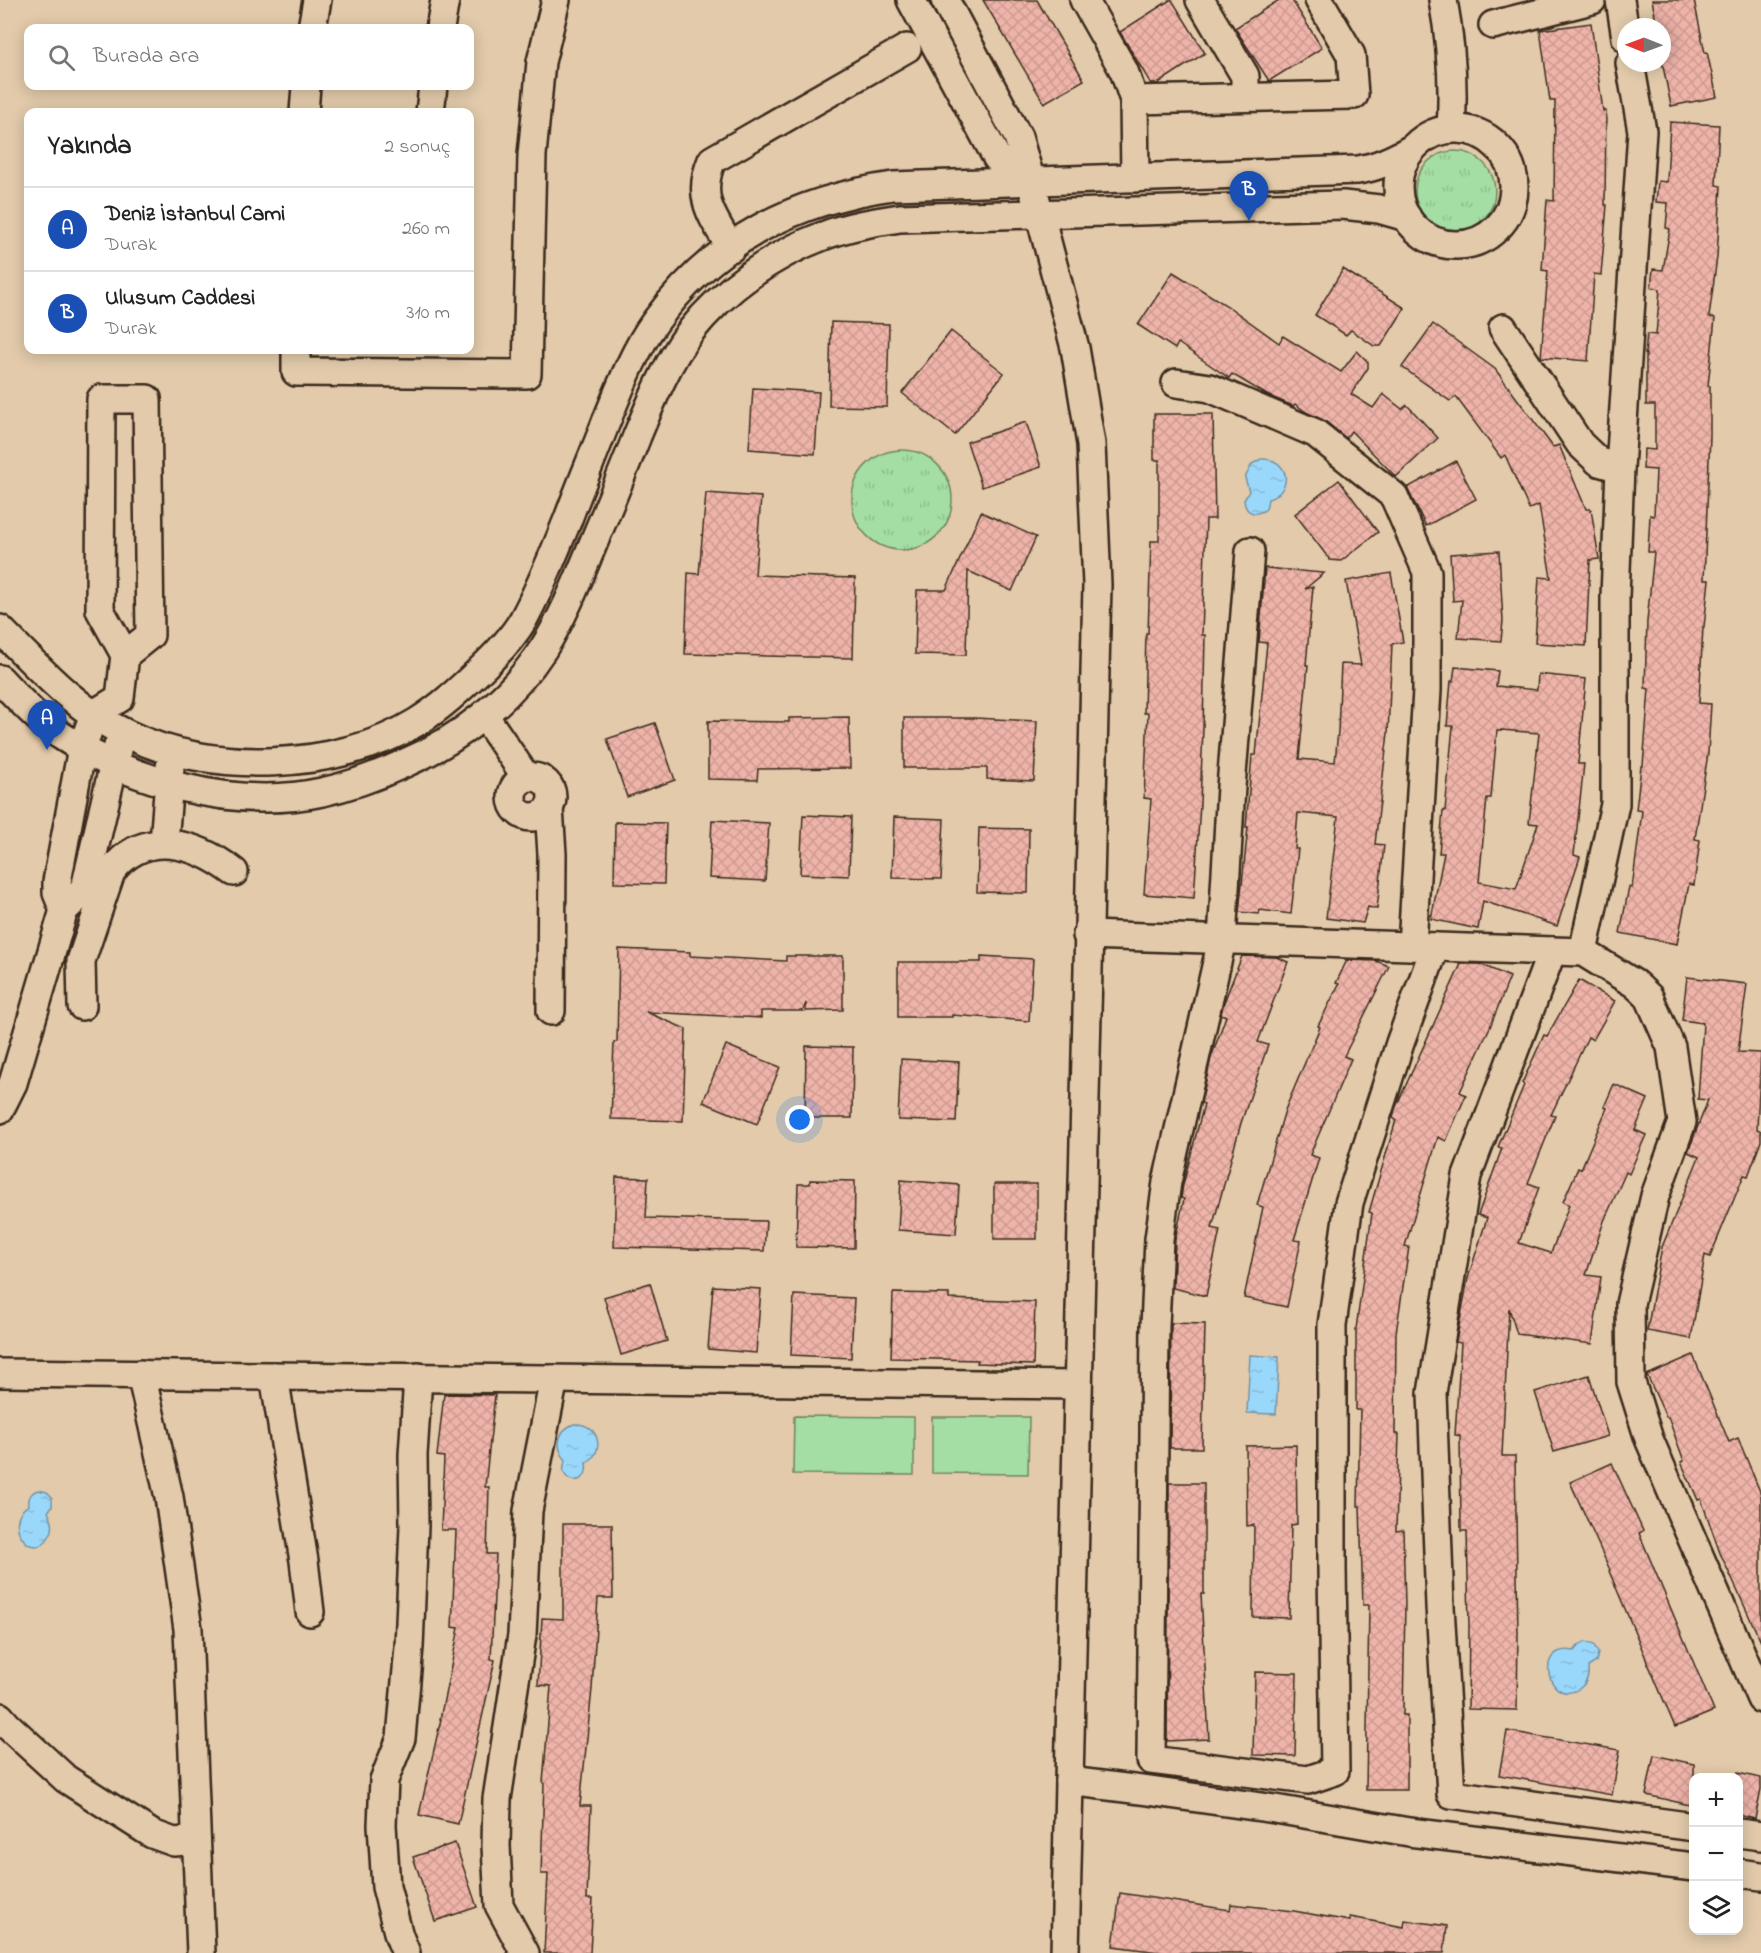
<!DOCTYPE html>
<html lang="tr">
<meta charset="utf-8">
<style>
:root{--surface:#fff;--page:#f6f6f6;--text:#222;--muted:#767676;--line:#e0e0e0;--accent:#111827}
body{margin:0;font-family:"Indie Flower",sans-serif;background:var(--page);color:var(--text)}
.controls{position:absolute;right:18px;bottom:18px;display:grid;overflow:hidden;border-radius:12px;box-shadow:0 3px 15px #0003}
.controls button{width:54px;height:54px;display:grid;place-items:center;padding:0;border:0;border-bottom:2px solid var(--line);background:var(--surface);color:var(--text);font:30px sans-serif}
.compass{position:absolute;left:1617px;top:18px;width:54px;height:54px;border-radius:50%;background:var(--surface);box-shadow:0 3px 15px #0003;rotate:271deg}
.you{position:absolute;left:800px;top:1120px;width:21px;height:21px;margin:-15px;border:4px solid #fff;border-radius:50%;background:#1a73e8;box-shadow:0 0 0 9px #1a73e833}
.badge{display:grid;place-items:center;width:39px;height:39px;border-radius:50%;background:var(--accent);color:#fff;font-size:20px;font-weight:700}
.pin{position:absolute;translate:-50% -50px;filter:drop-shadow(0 2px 3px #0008)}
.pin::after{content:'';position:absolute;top:32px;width:21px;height:18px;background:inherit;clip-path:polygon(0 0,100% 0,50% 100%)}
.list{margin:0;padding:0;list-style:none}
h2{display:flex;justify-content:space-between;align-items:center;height:78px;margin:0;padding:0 24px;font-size:26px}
h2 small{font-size:20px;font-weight:400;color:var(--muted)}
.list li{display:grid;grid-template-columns:39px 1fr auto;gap:18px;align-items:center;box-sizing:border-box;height:84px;padding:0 24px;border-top:2px solid var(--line)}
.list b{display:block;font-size:22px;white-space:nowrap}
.list p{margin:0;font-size:20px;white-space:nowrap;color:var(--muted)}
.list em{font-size:20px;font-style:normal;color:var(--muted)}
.icon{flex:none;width:33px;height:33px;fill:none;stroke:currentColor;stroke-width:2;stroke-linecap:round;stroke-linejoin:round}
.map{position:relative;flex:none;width:1761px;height:1953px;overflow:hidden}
.search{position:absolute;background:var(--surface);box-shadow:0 3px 15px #0003;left:24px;top:24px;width:450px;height:66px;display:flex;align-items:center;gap:15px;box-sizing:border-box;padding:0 21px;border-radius:12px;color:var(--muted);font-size:22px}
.panel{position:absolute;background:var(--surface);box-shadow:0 3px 15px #0003;left:24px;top:108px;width:450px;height:246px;border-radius:12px}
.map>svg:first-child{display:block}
.grass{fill:url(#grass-tufts);stroke:#708461;stroke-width:1.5}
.pitch{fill:#a4dea4;stroke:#708461;stroke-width:1.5}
.water{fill:url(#water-ripples);stroke:#7492a3;stroke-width:1.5}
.building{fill:url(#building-cross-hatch);stroke:#3b2a1e;stroke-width:1.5;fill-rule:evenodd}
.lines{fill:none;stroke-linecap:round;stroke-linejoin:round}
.minor-casing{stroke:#3b2a1e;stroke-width:32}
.minor{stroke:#e2caaa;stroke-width:27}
</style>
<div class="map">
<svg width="1761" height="1953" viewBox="0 0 1761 1953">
<defs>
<pattern id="grass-tufts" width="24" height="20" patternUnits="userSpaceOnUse" patternTransform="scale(1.5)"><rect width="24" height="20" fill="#a4dea4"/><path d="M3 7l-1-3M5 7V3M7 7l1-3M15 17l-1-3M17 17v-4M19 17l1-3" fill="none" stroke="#8ebf8d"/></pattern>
<pattern id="water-ripples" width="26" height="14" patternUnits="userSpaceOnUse" patternTransform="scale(1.5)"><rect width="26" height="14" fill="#9ad8fb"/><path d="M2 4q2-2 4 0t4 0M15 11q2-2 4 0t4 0" fill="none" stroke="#86bad7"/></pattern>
<pattern id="building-cross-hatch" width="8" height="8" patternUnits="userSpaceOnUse" patternTransform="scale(1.5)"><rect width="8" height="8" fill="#eeb3a9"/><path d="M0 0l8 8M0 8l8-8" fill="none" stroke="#cd9a91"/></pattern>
</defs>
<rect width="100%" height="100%" fill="#e2caaa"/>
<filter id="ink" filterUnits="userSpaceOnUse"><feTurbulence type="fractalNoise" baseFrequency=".0167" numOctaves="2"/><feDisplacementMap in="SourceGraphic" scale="12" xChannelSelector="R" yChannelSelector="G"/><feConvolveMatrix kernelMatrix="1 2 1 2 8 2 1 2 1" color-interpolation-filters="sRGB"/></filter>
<g filter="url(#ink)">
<g class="grass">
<circle cx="1455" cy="191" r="40"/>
<circle cx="902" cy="500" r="50"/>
</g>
<g class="pitch">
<path d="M 794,1416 L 914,1417 L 914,1475 L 793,1474 Z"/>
<path d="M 932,1417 L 1029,1417 L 1028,1474 L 932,1473 Z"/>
</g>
<g class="water">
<path d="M 1261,459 C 1289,457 1295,491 1268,499 L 1266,509 C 1255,517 1245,513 1244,500 L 1249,491 L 1245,478 L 1252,464 Z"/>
<path d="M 1250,1355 L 1279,1357 L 1276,1414 L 1247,1413 Z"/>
<path d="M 574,1424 C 598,1422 607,1451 586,1463 C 591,1489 554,1484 566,1460 C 554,1447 558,1430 574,1424 Z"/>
<path d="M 38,1490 L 47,1492 L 52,1497 L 52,1506 L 48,1512 C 52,1519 55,1527 50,1535 C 33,1567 0,1521 29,1505 C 28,1498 31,1492 38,1490 Z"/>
<path d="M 1585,1642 L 1594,1645 L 1598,1653 L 1596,1662 L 1588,1667 C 1589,1675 1587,1683 1580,1688 C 1548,1710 1532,1642 1574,1651 L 1579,1645 Z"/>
</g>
<g class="building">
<path d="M 983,0 L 1037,0 L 1084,80 L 1044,103 Z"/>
<path d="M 1170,0 L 1172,0 L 1205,53 L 1157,84 L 1151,84 L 1120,32 Z"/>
<path d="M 1279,0 L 1292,0 L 1322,48 L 1269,81 L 1235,28 Z"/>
<path d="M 1652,0 L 1694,0 L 1705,53 L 1707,52 L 1717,97 L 1671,106 L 1662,61 L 1662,27 L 1657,27 Z"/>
<path d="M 1591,23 L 1603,111 L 1606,111 L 1605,205 L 1607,205 L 1601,275 L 1594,274 L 1588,361 L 1541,357 L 1548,271 L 1542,270 L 1547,200 L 1554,201 L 1555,101 L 1550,101 L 1540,30 Z"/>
<path d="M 1670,122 L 1719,125 L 1716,185 L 1721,186 L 1717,257 L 1709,317 L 1715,318 L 1708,386 L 1710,386 L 1710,436 L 1704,580 L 1709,580 L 1704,627 L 1703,627 L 1699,703 L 1711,704 L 1708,753 L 1695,839 L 1700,840 L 1694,885 L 1689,884 L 1677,944 L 1620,933 L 1629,887 L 1632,888 L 1642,811 L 1636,810 L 1641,766 L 1643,766 L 1649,689 L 1645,688 L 1647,621 L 1654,552 L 1648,552 L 1650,515 L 1654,516 L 1656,470 L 1643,469 L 1644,449 L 1655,450 L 1655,405 L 1646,405 L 1646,354 L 1645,354 L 1647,334 L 1656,335 L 1660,289 L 1651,287 L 1653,269 L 1663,270 L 1670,229 L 1666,228 L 1668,203 L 1656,202 L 1658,181 L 1667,182 Z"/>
<path d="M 1343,269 L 1405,308 L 1381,346 L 1374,346 L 1351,330 L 1346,335 L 1315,315 Z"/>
<path d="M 1173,272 L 1229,307 L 1279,343 L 1283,336 L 1341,372 L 1357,351 L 1368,362 L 1368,368 L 1351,394 L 1373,408 L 1383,394 L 1402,409 L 1407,405 L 1438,438 L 1396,477 L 1351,431 L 1346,438 L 1325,421 L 1306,412 L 1295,404 L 1293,406 L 1267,395 L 1232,374 L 1229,378 L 1178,343 L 1175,349 L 1138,325 Z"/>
<path d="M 831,322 L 889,324 L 887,407 L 829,406 Z"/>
<path d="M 1433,324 L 1495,369 L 1553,447 L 1559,445 L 1586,509 L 1591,509 L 1599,559 L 1590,560 L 1586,646 L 1535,643 L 1539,577 L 1551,578 L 1539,505 L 1529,509 L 1505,455 L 1501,458 L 1456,397 L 1450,401 L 1402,367 Z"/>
<path d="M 951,331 L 1004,373 L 955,435 L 902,393 Z"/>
<path d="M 753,388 L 819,392 L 815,454 L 749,449 Z"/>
<path d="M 1154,414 L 1213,414 L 1215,519 L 1206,519 L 1202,635 L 1205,635 L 1203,729 L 1200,804 L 1194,898 L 1144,894 L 1151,799 L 1144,798 L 1148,713 L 1144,713 L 1146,633 L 1148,633 L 1151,541 L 1159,541 L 1159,460 L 1154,460 Z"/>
<path d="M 1026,422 L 1041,467 L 982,487 L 967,442 Z"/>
<path d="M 1456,461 L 1476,499 L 1426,526 L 1407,488 Z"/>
<path d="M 1339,480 L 1378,532 L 1341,561 L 1330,560 L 1295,514 Z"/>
<path d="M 706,493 L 761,497 L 755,575 L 855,578 L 853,658 L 685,654 L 688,573 L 699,574 Z"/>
<path d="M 981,512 L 1036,537 L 1012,591 L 968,571 L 966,655 L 915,654 L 917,590 L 946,590 Z"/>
<path d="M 1499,551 L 1503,621 L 1501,641 L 1458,638 L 1462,600 L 1453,601 L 1450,554 Z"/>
<path d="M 1265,568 L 1324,573 L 1305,589 L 1313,587 L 1306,665 L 1308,665 L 1299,759 L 1335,762 L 1338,731 L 1341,664 L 1361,665 L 1346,581 L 1391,573 L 1403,642 L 1392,644 L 1388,733 L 1375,844 L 1384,845 L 1377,909 L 1368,907 L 1363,923 L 1326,918 L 1338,817 L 1298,813 L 1295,849 L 1298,849 L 1291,914 L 1260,910 L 1259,914 L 1239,912 L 1248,827 L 1246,827 L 1252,755 L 1256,755 L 1267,643 L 1259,642 Z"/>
<path d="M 1455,667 L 1498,671 L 1496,686 L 1537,690 L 1538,674 L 1586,679 L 1578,764 L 1584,764 L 1574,855 L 1580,857 L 1557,926 L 1483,901 L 1478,929 L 1431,919 L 1444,853 L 1439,853 L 1443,811 L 1445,811 L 1453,726 L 1447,726 L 1451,681 L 1453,681 ZM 1501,730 L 1539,733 L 1529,823 L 1538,824 L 1516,889 L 1479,882 L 1487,798 L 1491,798 L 1497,731 L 1501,731 Z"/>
<path d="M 849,717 L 850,768 L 758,769 L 757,780 L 708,779 L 708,721 L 789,722 L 789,718 Z"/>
<path d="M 904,718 L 974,718 L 1037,721 L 1034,781 L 987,779 L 987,768 L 904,768 Z"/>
<path d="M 655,723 L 675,780 L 627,797 L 607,739 Z"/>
<path d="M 803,815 L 851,817 L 849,876 L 800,874 Z"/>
<path d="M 894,817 L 944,819 L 941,879 L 892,878 Z"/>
<path d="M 712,820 L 769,823 L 765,881 L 709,878 Z"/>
<path d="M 615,822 L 666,823 L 664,884 L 614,883 Z"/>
<path d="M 979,828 L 1029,829 L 1028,893 L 977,892 Z"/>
<path d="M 619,949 L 690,952 L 690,956 L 786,961 L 786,956 L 843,956 L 843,1010 L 806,1011 L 806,1003 L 803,1011 L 761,1011 L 761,1018 L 646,1012 L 686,1029 L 683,1121 L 611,1119 L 614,1042 L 617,1042 Z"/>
<path d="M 981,956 L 1033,959 L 1029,1021 L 952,1015 L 952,1017 L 898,1017 L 898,962 L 981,962 Z"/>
<path d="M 1242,956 L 1276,957 L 1288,962 L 1258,1042 L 1268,1045 L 1241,1123 L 1212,1228 L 1220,1230 L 1206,1296 L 1173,1288 L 1175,1240 L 1184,1199 L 1181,1198 L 1183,1185 L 1204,1104 L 1201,1103 L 1211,1058 L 1226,1016 L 1221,1014 L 1223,1005 Z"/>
<path d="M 1347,960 L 1376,961 L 1389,966 L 1344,1056 L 1351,1059 L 1310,1155 L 1319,1158 L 1294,1240 L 1301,1241 L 1287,1307 L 1244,1298 L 1263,1207 L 1257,1205 L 1285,1110 L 1320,1027 L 1318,1026 L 1339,984 L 1336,983 Z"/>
<path d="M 1461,964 L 1480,964 L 1510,977 L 1490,1027 L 1460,1092 L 1466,1095 L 1446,1141 L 1438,1137 L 1405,1246 L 1409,1247 L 1396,1333 L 1395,1434 L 1399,1434 L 1396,1531 L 1403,1530 L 1405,1604 L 1403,1715 L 1407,1715 L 1407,1790 L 1366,1790 L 1369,1605 L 1363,1605 L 1360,1506 L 1358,1506 L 1360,1410 L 1356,1410 L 1356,1329 L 1372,1213 L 1369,1212 L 1396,1120 L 1393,1118 L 1395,1109 Z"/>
<path d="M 1687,977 L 1747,984 L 1738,1052 L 1761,1053 L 1757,1129 L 1761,1131 L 1761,1141 L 1748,1176 L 1744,1175 L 1710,1257 L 1705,1255 L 1691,1339 L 1647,1331 L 1662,1247 L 1699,1157 L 1688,1152 L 1708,1100 L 1698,1099 L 1703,1023 L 1682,1020 Z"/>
<path d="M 1579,980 L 1615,1001 L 1593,1040 L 1588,1037 L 1551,1115 L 1555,1116 L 1528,1183 L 1539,1187 L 1519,1243 L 1551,1253 L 1569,1205 L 1563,1202 L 1578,1168 L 1581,1169 L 1607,1108 L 1604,1107 L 1614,1084 L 1648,1099 L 1635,1130 L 1646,1135 L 1629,1174 L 1626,1172 L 1604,1221 L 1586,1275 L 1601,1277 L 1592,1344 L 1517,1334 L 1509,1308 L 1502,1456 L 1515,1456 L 1518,1634 L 1517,1710 L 1468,1709 L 1469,1626 L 1467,1531 L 1461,1531 L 1460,1436 L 1455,1435 L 1461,1343 L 1456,1342 L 1468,1278 L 1487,1218 L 1478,1215 L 1502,1148 L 1498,1147 L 1524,1085 L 1522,1083 L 1544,1035 L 1547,1036 Z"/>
<path d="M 726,1045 L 780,1067 L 757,1124 L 703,1102 Z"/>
<path d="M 806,1046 L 853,1047 L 852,1118 L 805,1118 Z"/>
<path d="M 901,1059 L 959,1062 L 956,1122 L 898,1120 Z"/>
<path d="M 616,1177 L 648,1178 L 646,1218 L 766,1221 L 764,1251 L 614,1247 Z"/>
<path d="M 810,1180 L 855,1181 L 854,1248 L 796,1247 L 798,1184 L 810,1184 Z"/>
<path d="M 901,1180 L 959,1185 L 956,1234 L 898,1230 Z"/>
<rect x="994" y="1184" width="43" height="55"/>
<path d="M 650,1283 L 667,1341 L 621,1355 L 604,1297 Z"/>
<path d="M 713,1286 L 761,1289 L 756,1353 L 708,1349 Z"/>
<path d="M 893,1293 L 949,1294 L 949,1299 L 1035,1302 L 1033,1365 L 977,1363 L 978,1360 L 891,1358 Z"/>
<path d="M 794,1295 L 854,1298 L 851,1358 L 791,1355 Z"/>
<path d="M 1171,1323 L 1205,1324 L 1202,1448 L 1170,1448 Z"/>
<path d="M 1693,1355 L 1729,1442 L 1738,1438 L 1761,1494 L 1761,1642 L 1720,1553 L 1701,1499 L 1698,1500 L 1681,1462 L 1684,1461 L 1668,1417 L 1666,1417 L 1647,1375 Z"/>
<path d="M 1589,1375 L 1608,1436 L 1554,1452 L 1535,1392 Z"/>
<path d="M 444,1394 L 495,1395 L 485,1487 L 489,1487 L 487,1554 L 496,1554 L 491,1659 L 495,1660 L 458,1824 L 419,1815 L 441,1719 L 440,1719 L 459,1628 L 452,1627 L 456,1530 L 441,1530 L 444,1457 L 437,1456 Z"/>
<path d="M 1296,1445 L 1297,1524 L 1291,1525 L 1289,1618 L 1253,1617 L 1254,1525 L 1247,1526 L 1246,1446 Z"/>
<path d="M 1612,1463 L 1643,1531 L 1639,1533 L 1714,1711 L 1675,1727 L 1609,1571 L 1610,1570 L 1570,1482 Z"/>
<path d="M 1169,1483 L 1204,1483 L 1204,1594 L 1201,1594 L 1209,1739 L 1167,1741 Z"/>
<path d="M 563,1524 L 612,1524 L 613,1598 L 598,1598 L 592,1689 L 580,1806 L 591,1806 L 587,1899 L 593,1899 L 590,1953 L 544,1953 L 548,1874 L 541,1874 L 544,1783 L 543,1783 L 551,1686 L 538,1685 L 542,1618 L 563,1619 Z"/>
<path d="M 1255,1672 L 1297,1673 L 1295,1756 L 1253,1755 Z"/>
<path d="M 1507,1731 L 1620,1750 L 1612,1795 L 1499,1775 Z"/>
<path d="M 1654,1755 L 1694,1764 L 1694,1806 L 1646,1795 Z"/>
<path d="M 1738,1773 L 1761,1778 L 1761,1789 L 1755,1819 L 1738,1815 Z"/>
<path d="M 455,1843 L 477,1907 L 435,1921 L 413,1857 Z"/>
<path d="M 1120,1893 L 1230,1910 L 1231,1904 L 1294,1911 L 1350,1921 L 1350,1917 L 1404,1927 L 1405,1920 L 1447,1926 L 1444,1953 L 1166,1953 L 1113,1946 Z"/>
</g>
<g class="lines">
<defs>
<g id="minor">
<path d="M 911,0 L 997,158 L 1031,181"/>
<path d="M 945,0 L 1018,137 L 1031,181 L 1075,348 L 1091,444 L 1097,585 L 1065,1953"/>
<path d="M 1084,0 L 1124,71 L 1134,100 L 1135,178"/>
<path d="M 1200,0 L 1245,76 L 1245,97"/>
<path d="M 1443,0 C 1451,43 1454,85 1451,128"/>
<path d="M 1620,0 L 1626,38"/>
<path d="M 1493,25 L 1592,0"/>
<path d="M 312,28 L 317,0"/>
<path d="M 440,28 L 445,0"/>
<path d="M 1134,100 L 1354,95 L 1351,55 L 1319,0"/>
<path d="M 304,112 L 306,86"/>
<path d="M 430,112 L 433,86"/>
<circle cx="1456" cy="187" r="58"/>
<path d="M 731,248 C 712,216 696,197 712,160 L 907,48"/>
<path d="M 1503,328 L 1580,444 L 1599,462 L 1620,468"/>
<path d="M 296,350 L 296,372 L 527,374 L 532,155 L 541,62 L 556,0"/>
<path d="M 1176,383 L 1210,388 L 1315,433 L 1394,496 L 1427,572 L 1427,690 L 1412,946"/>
<path d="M 1250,551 L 1231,787 L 1222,940 L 1167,1182 L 1159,1239 L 1155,1326 L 1151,1760 L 1308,1780 L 1335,1771 L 1332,1568 L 1332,1325 L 1349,1203 L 1400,1043 L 1435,947"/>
<path d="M 0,629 C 39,668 76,710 127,734 C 210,775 338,771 417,722 C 441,707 459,690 479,671 C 495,656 512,639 523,620 C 541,587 554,553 568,519 C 580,486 594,454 606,422 C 620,388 634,351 655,322 C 714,240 795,200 893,186 L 1358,170 C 1378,167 1395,159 1413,148"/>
<path d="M 0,679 C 16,696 34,716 53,730 C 125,781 235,811 322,792 C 350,786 377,776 403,764 C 459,740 509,701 543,649 C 564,616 578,580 593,544 C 608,508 623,472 637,436 C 652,400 667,363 690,332 C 724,289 772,255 823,236 C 848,226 874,222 900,218 L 1343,205 L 1379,209 L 1407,217"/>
<path d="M 484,715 L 526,777"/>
<circle cx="532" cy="797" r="20"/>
<path d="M 549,808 L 552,854 L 551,1011"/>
<path d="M 164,843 L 170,767"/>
<path d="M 64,910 L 57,893 L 57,882 L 82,748 L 94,714 L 120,698 L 125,655 L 150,635 L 147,399 L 101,399 L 100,610 L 125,655"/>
<path d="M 1087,935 L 1583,952 L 1635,984 L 1649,997 L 1671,1047 L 1682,1122 L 1655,1196 L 1630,1304 L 1631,1382 L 1649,1439 L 1761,1699"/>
<path d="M 1552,951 L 1467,1176 L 1432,1393 L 1440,1606 L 1451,1794 L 1694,1827"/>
<path d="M 1583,952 L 1615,804 L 1615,597 L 1620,468 L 1642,131 L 1630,63"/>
<path d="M 82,1006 L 81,961 L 111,872 C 144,827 196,843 234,872"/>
<path d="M 0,1109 L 13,1083 L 64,910 L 79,896 L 86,884 L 118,746"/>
<path d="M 0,1373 L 1077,1385"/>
<path d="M 141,1374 L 169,1497 L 188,1629 L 201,1953"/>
<path d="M 274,1376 L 304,1561 L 310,1612"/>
<path d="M 0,1717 L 7,1725 L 66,1779 L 152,1834 L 174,1842 L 196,1840"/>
<path d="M 1069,1781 L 1149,1791 L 1275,1809 L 1409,1832 L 1694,1867"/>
<path d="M 1738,1833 L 1761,1836"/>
<path d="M 1738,1873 L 1761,1876"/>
<path d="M 406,1953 L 399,1936 L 386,1887 L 382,1825 L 384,1780 L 401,1738 L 409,1647 L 414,1526 L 413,1455 L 418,1377"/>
<path d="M 525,1953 L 499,1905 L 496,1846 L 497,1799 L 522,1635 L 528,1511 L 554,1379"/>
</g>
</defs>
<use href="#minor" class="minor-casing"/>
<use href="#minor" class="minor"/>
</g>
</g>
</svg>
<div class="controls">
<button>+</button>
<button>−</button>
<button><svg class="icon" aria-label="layers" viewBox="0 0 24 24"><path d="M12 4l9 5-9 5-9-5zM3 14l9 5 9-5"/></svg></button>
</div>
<svg class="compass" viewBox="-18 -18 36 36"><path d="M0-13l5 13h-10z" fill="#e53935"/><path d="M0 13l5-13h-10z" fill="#767676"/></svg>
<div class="you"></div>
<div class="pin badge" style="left:47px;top:750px;background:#1a4fb4">A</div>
<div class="pin badge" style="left:1249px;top:221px;background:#1a4fb4">B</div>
<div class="search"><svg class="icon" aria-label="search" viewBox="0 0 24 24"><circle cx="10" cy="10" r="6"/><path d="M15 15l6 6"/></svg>Burada ara</div>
<section class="panel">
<h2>Yakında<small>2 sonuç</small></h2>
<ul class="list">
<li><span class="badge" style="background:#1a4fb4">A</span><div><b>Deniz İstanbul Cami</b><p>Durak</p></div><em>260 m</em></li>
<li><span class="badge" style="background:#1a4fb4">B</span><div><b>Ulusum Caddesi</b><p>Durak</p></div><em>310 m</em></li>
</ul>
</section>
</div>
